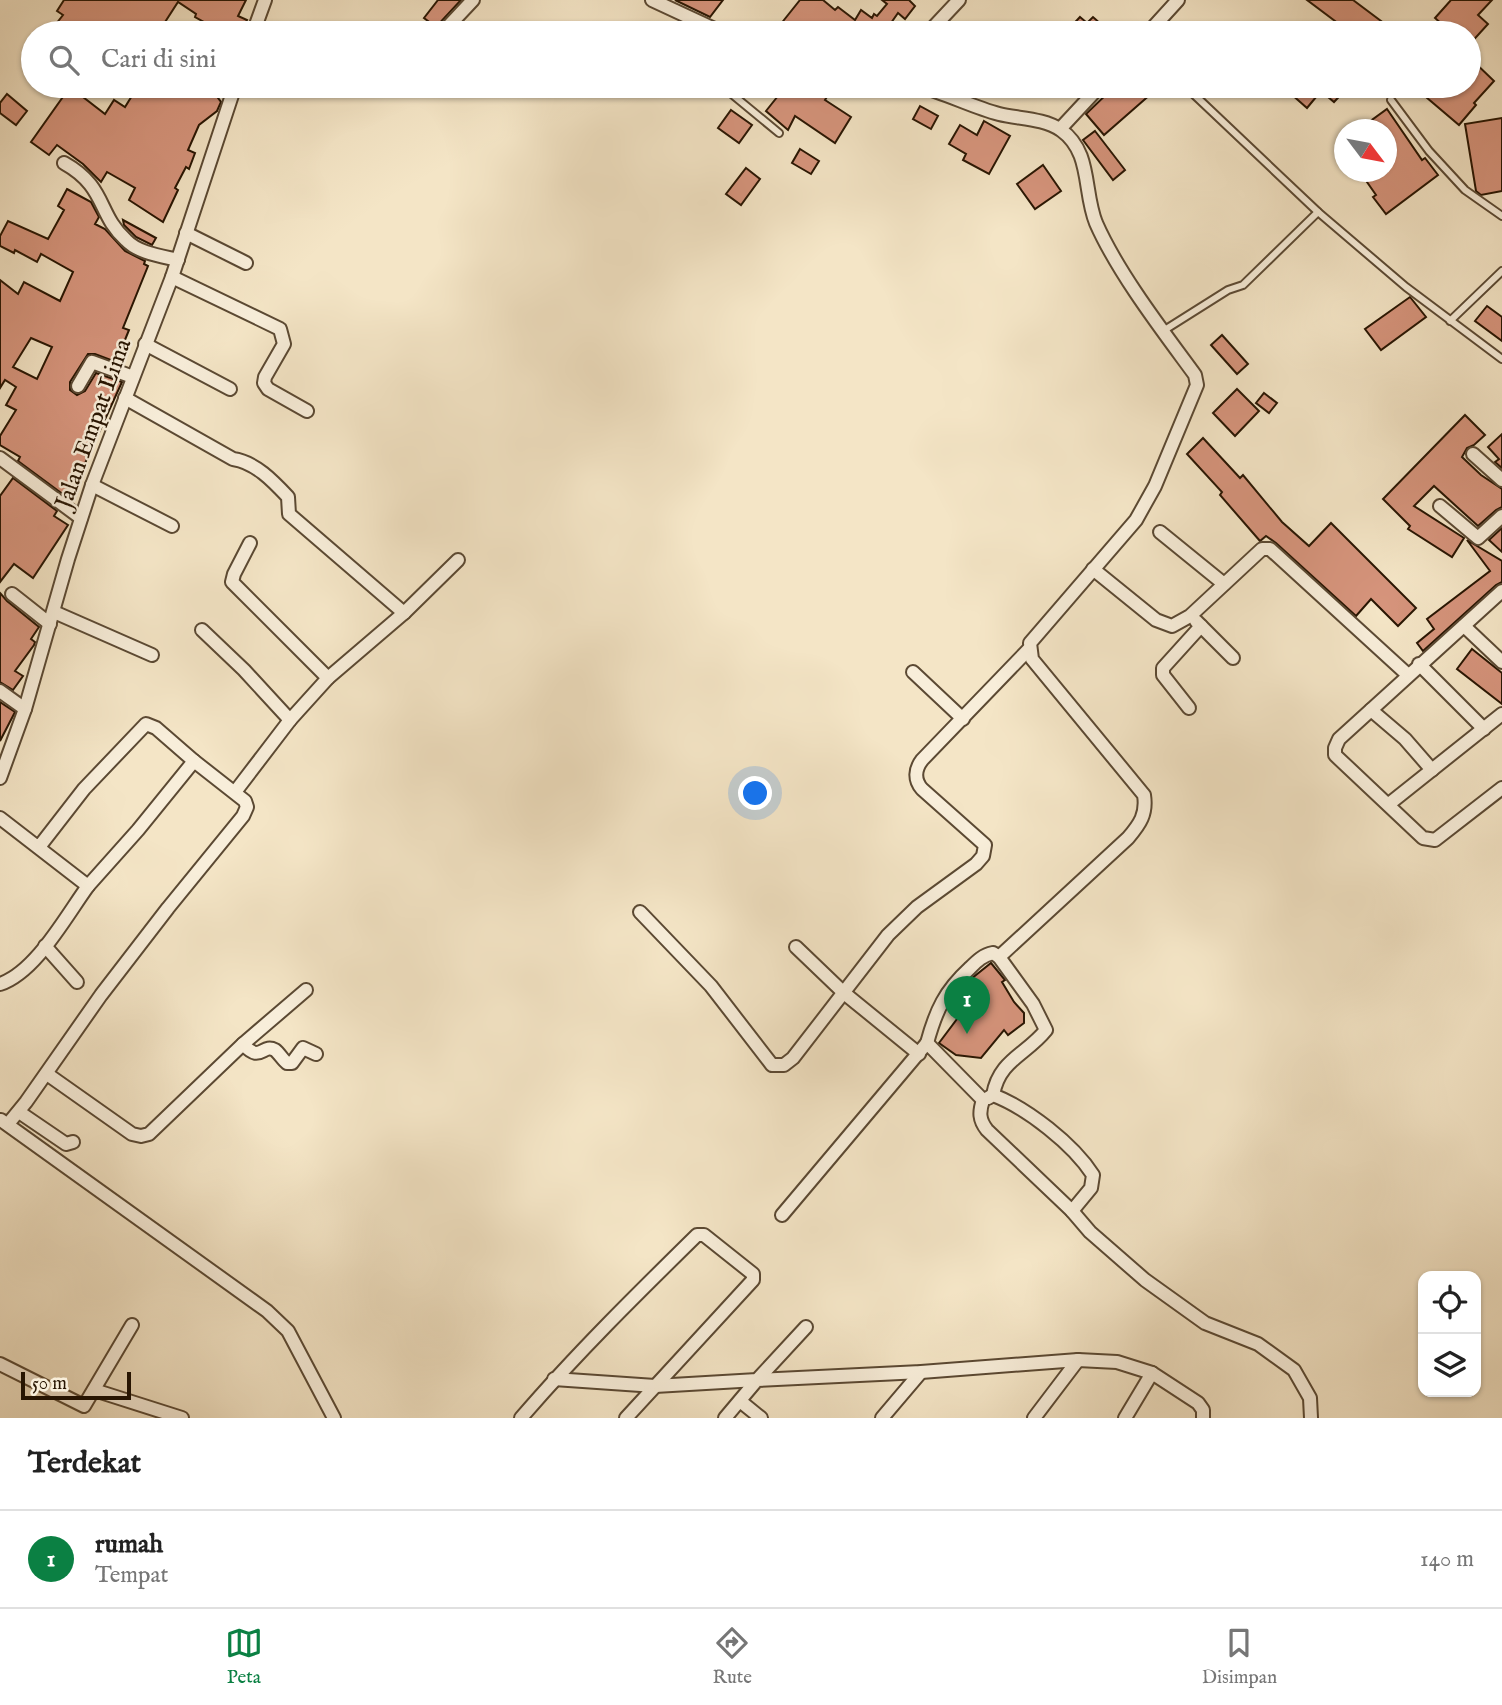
<!DOCTYPE html>
<html lang="id">
<style>
:root{--surface:#fff;--page:#f6f6f6;--text:#222;--muted:#767676;--line:#e0e0e0;--accent:#0b8043}
body{margin:0;font-family:"IM FELL English",serif;background:var(--page);color:var(--text)}
.controls{position:absolute;right:21px;bottom:21px;display:grid;overflow:hidden;border-radius:14px;box-shadow:0 2px 5px #0004}
.controls button{width:63px;height:63px;display:grid;place-items:center;padding:0;border:0;border-bottom:2px solid var(--line);background:var(--surface);color:var(--text);font:35px sans-serif}
.compass{position:absolute;left:1334px;top:119px;width:63px;height:63px;border-radius:50%;background:var(--surface);box-shadow:0 2px 5px #0004;rotate:122deg}
.scale{position:absolute;left:21px;bottom:18px;width:110px;box-sizing:border-box;padding-left:7px;border:4px solid #281502;border-top:0;font-size:19px;line-height:24px;white-space:nowrap;color:#281502;-webkit-text-stroke:5px #f8eeda;paint-order:stroke}
.you{position:absolute;left:756px;top:794px;width:24px;height:24px;margin:-18px;border:5px solid #fff;border-radius:50%;background:#1a73e8;box-shadow:0 0 0 10px #1a73e833}
.badge{display:grid;place-items:center;width:46px;height:46px;border-radius:50%;background:var(--accent);color:#fff;font-size:23px;font-weight:700}
.pin{position:absolute;translate:-50% -58px;filter:drop-shadow(0 2px 4px #0008)}
.pin::after{content:'';position:absolute;top:37px;width:24px;height:21px;background:inherit;clip-path:polygon(0 0,100% 0,50% 100%)}
.list{margin:0;padding:0;list-style:none}
h2{display:flex;justify-content:space-between;align-items:center;height:91px;margin:0;padding:0 28px;font-size:30px}
h2 small{font-size:23px;font-weight:400;color:var(--muted)}
.list li{display:grid;grid-template-columns:46px 1fr auto;gap:21px;align-items:center;box-sizing:border-box;height:98px;padding:0 28px;border-top:2px solid var(--line)}
.list b{display:block;font-size:26px;white-space:nowrap}
.list p{margin:0;font-size:23px;white-space:nowrap;color:var(--muted)}
.list em{font-size:23px;font-style:normal;color:var(--muted)}
.icon{flex:none;width:38px;height:38px;fill:none;stroke:currentColor;stroke-width:2;stroke-linecap:round;stroke-linejoin:round}
.map{position:relative;flex:none;width:1502px;height:1418px;overflow:hidden}
.search{position:absolute;background:var(--surface);box-shadow:0 2px 5px #0004;left:21px;right:21px;top:21px;height:77px;display:flex;align-items:center;gap:18px;box-sizing:border-box;padding:0 24px;border-radius:38px;color:var(--muted);font-size:26px}
.sheet{height:189px;background:var(--surface)}
nav{display:flex;justify-content:space-around;align-items:center;box-sizing:border-box;height:98px;border-top:2px solid var(--line);background:var(--surface);font-size:19px;color:var(--muted)}
nav a{display:grid;justify-items:center;gap:4px}
nav .on{color:var(--accent)}
.map>svg:first-child{display:block}
.building{fill:#d6947c;stroke:#281502;stroke-width:2;fill-rule:evenodd}
.lines{fill:none;stroke-linecap:round;stroke-linejoin:round}
.lane-casing{stroke:#5b4933;stroke-width:10}
.street-casing{stroke:#5b4933;stroke-width:16}
.lane{stroke:#f8eeda;stroke-width:6}
.street{stroke:#f8eeda;stroke-width:12}
.labels{text-anchor:middle;dominant-baseline:central;stroke-width:5;stroke-linejoin:round;paint-order:stroke}
.street-label{font-size:24px;fill:#281502;stroke:#f8eeda}
</style>
<div class="map">
<svg width="1502" height="1418" viewBox="0 0 1502 1418">
<rect width="100%" height="100%" fill="#f4e5c6"/>
<filter id="stains"><feTurbulence type="fractalNoise" baseFrequency=".00286" numOctaves="4"/><feColorMatrix values="0 0 0 0 .2 0 0 0 0 .09 0 0 0 0 .02 0 0 0 .5 -.17"/></filter>
<radialGradient id="worn" r=".72"><stop offset=".6" stop-color="#630" stop-opacity="0"/><stop offset="1" stop-color="#630" stop-opacity=".3"/></radialGradient>
<g class="building">
<path d="M 64,0 L 246,0 L 238,16 L 247,20 L 241,31 L 237,28 L 234,33 L 207,33 L 211,26 L 195,17 L 196,14 L 178,2 L 158,33 L 49,33 L 63,15 L 57,11 Z"/>
<path d="M 438,0 L 461,0 L 436,27 L 424,18 Z"/>
<path d="M 675,0 L 723,0 L 710,17 Z"/>
<path d="M 800,0 L 823,0 L 835,10 L 838,7 L 855,20 L 861,10 L 872,18 L 874,14 L 877,16 L 887,4 L 882,0 L 909,0 L 915,6 L 905,19 L 898,13 L 884,33 L 790,33 L 780,25 Z"/>
<path d="M 1307,0 L 1353,0 L 1397,33 L 1351,33 Z"/>
<path d="M 1451,0 L 1492,0 L 1478,15 L 1488,24 L 1469,45 L 1469,33 L 1452,33 L 1435,18 Z"/>
<path d="M 1080,17 L 1087,23 L 1093,17 L 1111,33 L 1065,33 Z"/>
<path d="M 1469,57 L 1494,81 L 1474,103 L 1476,105 L 1459,125 L 1413,86 L 1469,86 Z"/>
<path d="M 138,86 L 209,86 L 221,102 L 217,111 L 199,125 L 188,150 L 195,153 L 189,169 L 186,167 L 175,188 L 178,190 L 163,222 L 129,200 L 135,188 L 107,172 L 101,182 L 83,164 L 57,145 L 49,155 L 31,142 L 70,87 L 105,114 L 114,100 L 125,107 Z"/>
<path d="M 786,86 L 833,87 L 825,100 L 851,117 L 835,143 L 795,116 L 788,130 L 766,111 Z"/>
<path d="M 1115,86 L 1160,86 L 1104,135 L 1086,114 Z"/>
<path d="M 1282,86 L 1349,86 L 1334,102 L 1321,91 L 1307,108 Z"/>
<path d="M 7,94 L 27,111 L 16,125 L 0,113 L 0,103 Z"/>
<path d="M 920,106 L 938,116 L 931,129 L 913,119 Z"/>
<path d="M 1387,109 L 1422,160 L 1425,158 L 1438,175 L 1386,214 L 1373,197 L 1376,195 L 1360,172 L 1387,172 L 1387,130 L 1358,130 Z"/>
<path d="M 731,110 L 752,125 L 739,143 L 718,128 Z"/>
<path d="M 1502,118 L 1502,191 L 1481,195 L 1476,191 L 1465,124 Z"/>
<path d="M 984,121 L 1010,136 L 989,174 L 963,160 L 966,154 L 949,144 L 960,125 L 977,135 Z"/>
<path d="M 1095,131 L 1125,170 L 1113,180 L 1083,140 Z"/>
<path d="M 800,149 L 819,161 L 811,174 L 792,163 Z"/>
<path d="M 1043,165 L 1061,191 L 1035,209 L 1017,184 Z"/>
<path d="M 746,168 L 760,179 L 741,205 L 726,194 Z"/>
<path d="M 67,189 L 91,202 L 99,217 L 95,224 L 105,229 L 125,251 L 145,261 L 144,264 L 148,266 L 123,328 L 129,330 L 116,362 L 95,354 L 88,354 L 70,382 L 70,390 L 77,395 L 85,391 L 96,373 L 122,382 L 82,470 L 77,468 L 64,495 L 18,461 L 20,457 L 0,445 L 0,436 L 16,410 L 6,405 L 16,387 L 5,380 L 0,388 L 0,280 L 18,294 L 24,282 L 60,301 L 73,272 L 41,254 L 37,262 L 15,250 L 14,253 L 0,246 L 0,236 L 8,221 L 48,239 L 64,210 L 58,206 ZM 31,338 L 52,347 L 37,379 L 13,367 Z"/>
<path d="M 123,220 L 156,238 L 152,245 L 136,237 L 124,225 Z"/>
<path d="M 1410,297 L 1426,317 L 1381,350 L 1365,329 Z"/>
<path d="M 1487,306 L 1502,317 L 1502,341 L 1475,321 Z"/>
<path d="M 1222,335 L 1248,364 L 1237,374 L 1211,345 Z"/>
<path d="M 1237,389 L 1259,411 L 1235,436 L 1213,413 Z"/>
<path d="M 1264,393 L 1277,403 L 1269,413 L 1256,403 Z"/>
<path d="M 1465,415 L 1485,435 L 1474,445 L 1467,448 L 1462,457 L 1481,475 L 1502,489 L 1502,507 L 1496,510 L 1478,526 L 1434,486 L 1414,506 L 1464,538 L 1452,557 L 1408,529 L 1410,526 L 1383,499 Z"/>
<path d="M 1502,434 L 1502,468 L 1495,462 L 1499,459 L 1488,447 Z"/>
<path d="M 1203,438 L 1240,478 L 1243,475 L 1282,522 L 1309,546 L 1331,523 L 1416,608 L 1398,626 L 1371,599 L 1356,616 L 1276,543 L 1266,536 L 1260,541 L 1220,495 L 1222,492 L 1187,454 Z"/>
<path d="M 13,478 L 57,511 L 54,516 L 68,525 L 33,578 L 14,564 L 0,582 L 0,496 Z"/>
<path d="M 1502,528 L 1502,552 L 1489,540 Z"/>
<path d="M 1467,540 L 1502,561 L 1502,582 L 1496,585 L 1423,651 L 1417,643 L 1434,629 L 1427,619 L 1490,571 Z"/>
<path d="M 0,593 L 7,601 L 39,627 L 31,639 L 35,642 L 34,645 L 15,671 L 23,676 L 13,690 L 0,682 Z"/>
<path d="M 1472,649 L 1502,673 L 1502,704 L 1457,669 Z"/>
<path d="M 0,702 L 15,712 L 0,741 Z"/>
<path d="M 991,963 L 1005,980 L 1002,982 L 1014,1002 L 1024,1013 L 1024,1023 L 1008,1035 L 1004,1030 L 981,1058 L 956,1055 L 939,1043 L 966,1007 L 957,995 L 971,979 Z"/>
</g>
<g class="lines">
<defs>
<g id="lane">
<path d="M 722,86 L 779,133"/>
<path d="M 1185,86 L 1318,212 L 1406,287 L 1502,359"/>
<path d="M 1391,100 L 1429,151 L 1465,190 L 1502,216"/>
<path d="M 1450,321 L 1502,271"/>
<path d="M 1163,331 L 1228,290 L 1243,285 L 1318,212"/>
</g>
<g id="street">
<path d="M 652,0 L 723,33"/>
<path d="M 253,33 L 265,0"/>
<path d="M 442,33 L 473,0"/>
<path d="M 928,33 L 959,0"/>
<path d="M 1148,33 L 1178,0"/>
<path d="M 918,86 C 946,93 972,107 999,114 C 1019,119 1043,118 1061,130 C 1092,152 1083,191 1096,223 C 1118,273 1162,330 1195,375 L 1197,385 L 1155,486 L 1136,520 L 1030,643 L 1032,659 L 1144,795 C 1147,814 1140,824 1128,838 L 999,957 L 1033,1004 L 1046,1030 C 1026,1055 999,1060 993,1095"/>
<path d="M 1060,129 L 1100,86"/>
<path d="M 64,163 C 107,187 97,214 126,240 C 138,253 161,256 178,260"/>
<path d="M 186,233 L 246,263"/>
<path d="M 172,277 L 280,329 L 284,344 L 265,377 L 264,383 L 268,389 L 307,411"/>
<path d="M 145,344 L 230,389"/>
<path d="M 78,386 L 92,362 L 133,377"/>
<path d="M 125,398 L 233,459 C 255,462 273,481 288,497 L 289,514 L 404,613 L 328,678"/>
<path d="M 1473,454 L 1502,480"/>
<path d="M 0,458 L 81,518"/>
<path d="M 92,485 L 172,526"/>
<path d="M 1440,506 L 1478,538 L 1502,516"/>
<path d="M 1160,532 L 1224,584"/>
<path d="M 1093,569 L 1156,620 L 1172,626 L 1190,616 L 1262,549 L 1270,549 L 1408,675"/>
<path d="M 1502,591 L 1339,739 L 1335,748 L 1335,755 L 1423,838 L 1435,840 L 1502,788"/>
<path d="M 12,594 L 50,624"/>
<path d="M 54,612 L 152,655"/>
<path d="M 404,613 L 458,560"/>
<path d="M 1196,621 L 1233,658"/>
<path d="M 1464,626 L 1502,662"/>
<path d="M 202,630 L 244,670 L 290,720"/>
<path d="M 1419,664 L 1484,729"/>
<path d="M 913,672 L 963,719"/>
<path d="M 0,691 L 25,709"/>
<path d="M 1189,708 L 1163,675 L 1163,668 L 1201,626"/>
<path d="M 1371,710 L 1405,739 L 1432,770"/>
<path d="M 0,778 L 25,709 L 68,559 L 92,485 L 172,277 L 235,86"/>
<path d="M 235,792 L 290,720 L 328,678 L 232,582 L 234,574 L 250,543"/>
<path d="M 1389,804 L 1502,714"/>
<path d="M 0,818 L 88,886 L 138,830 L 194,761 L 156,728 L 146,724 L 84,789 L 39,847"/>
<path d="M 640,912 L 711,986 L 772,1065 L 784,1065 L 793,1058 L 888,935 L 917,907 L 976,864 L 983,856 L 985,845 L 922,789 C 914,780 915,769 922,760 L 1030,648"/>
<path d="M 45,946 L 77,982"/>
<path d="M 796,947 L 844,993 L 919,1054"/>
<path d="M 0,984 C 36,972 66,916 88,886"/>
<path d="M 927,1043 C 936,1010 945,991 970,968 C 977,961 983,955 993,953 L 999,957"/>
<path d="M 243,1044 L 306,990"/>
<path d="M 47,1074 L 132,1134 L 141,1136 L 149,1134 L 243,1044 C 261,1064 262,1043 275,1050 C 279,1053 283,1060 287,1063 L 292,1063 L 303,1048 L 316,1054"/>
<path d="M 988,1098 L 993,1095 C 1027,1108 1073,1144 1093,1175 L 1091,1188 L 1072,1211"/>
<path d="M 19,1112 L 66,1144 L 73,1142"/>
<path d="M 1,1120 L 267,1311 L 288,1331 L 334,1418"/>
<path d="M 8,1124 L 26,1102 L 101,995 L 168,908 L 243,816 L 247,807 L 245,801 L 194,761"/>
<path d="M 782,1215 L 927,1043 L 983,1100 C 979,1112 979,1120 987,1130 L 1072,1211 L 1090,1232 L 1145,1280 L 1205,1323 L 1258,1344 L 1294,1370 L 1310,1398 L 1311,1418"/>
<path d="M 0,1364 L 84,1406 L 132,1325"/>
<path d="M 1152,1373 L 1198,1403 L 1203,1410 L 1203,1418"/>
<path d="M 554,1379 L 655,1386 L 757,1380 L 806,1327"/>
<path d="M 94,1390 L 182,1418"/>
<path d="M 740,1401 L 761,1418"/>
<path d="M 521,1418 C 576,1354 637,1294 697,1235 L 704,1235 L 753,1274 L 753,1280 L 626,1418"/>
<path d="M 725,1418 L 757,1380 L 921,1372 L 1078,1360 L 1117,1362 L 1152,1373 L 1125,1418"/>
<path d="M 882,1418 L 921,1372"/>
<path d="M 1034,1418 L 1078,1360"/>
</g>
</defs>
<use href="#lane" class="lane-casing"/>
<use href="#street" class="street-casing"/>
<use href="#lane" class="lane"/>
<use href="#street" class="street"/>
</g>
<g class="labels">
<g class="street-label">
<text transform="translate(94 424) rotate(-70)">Jalan Empat Lima</text>
</g>
</g>
<rect width="100%" height="100%" filter="url(#stains)"/>
<rect width="100%" height="100%" fill="url(#worn)"/>
</svg>
<div class="controls">
<button><svg class="icon" aria-label="locate" viewBox="0 0 24 24"><circle cx="12" cy="12" r="6"/><path d="M12 2v4M12 18v4M2 12h4M18 12h4"/></svg></button>
<button><svg class="icon" aria-label="layers" viewBox="0 0 24 24"><path d="M12 4l9 5-9 5-9-5zM3 14l9 5 9-5"/></svg></button>
</div>
<svg class="compass" viewBox="-18 -18 36 36"><path d="M0-13l5 13h-10z" fill="#e53935"/><path d="M0 13l5-13h-10z" fill="#767676"/></svg>
<div class="scale">50 m</div>
<div class="you"></div>
<div class="pin badge" style="left:967px;top:1034px">1</div>
<div class="search"><svg class="icon" aria-label="search" viewBox="0 0 24 24"><circle cx="10" cy="10" r="6"/><path d="M15 15l6 6"/></svg>Cari di sini</div>
</div>
<section class="sheet">
<h2>Terdekat<small></small></h2>
<ul class="list">
<li><span class="badge">1</span><div><b>rumah</b><p>Tempat</p></div><em>140 m</em></li>
</ul>
</section>
<nav>
<a class="on"><svg class="icon" aria-label="map" viewBox="0 0 24 24"><path d="M3 6l6-2 6 2 6-2v14l-6 2-6-2-6 2zM9 4v14M15 6v14"/></svg>Peta</a>
<a><svg class="icon" aria-label="directions" viewBox="0 0 24 24"><path d="M12 3l9 9-9 9-9-9zM9 14v-3h6M13 9l2 2-2 2"/></svg>Rute</a>
<a><svg class="icon" aria-label="saved" viewBox="0 0 24 24"><path d="M7 4h10v16l-5-4-5 4z"/></svg>Disimpan</a>
</nav>
